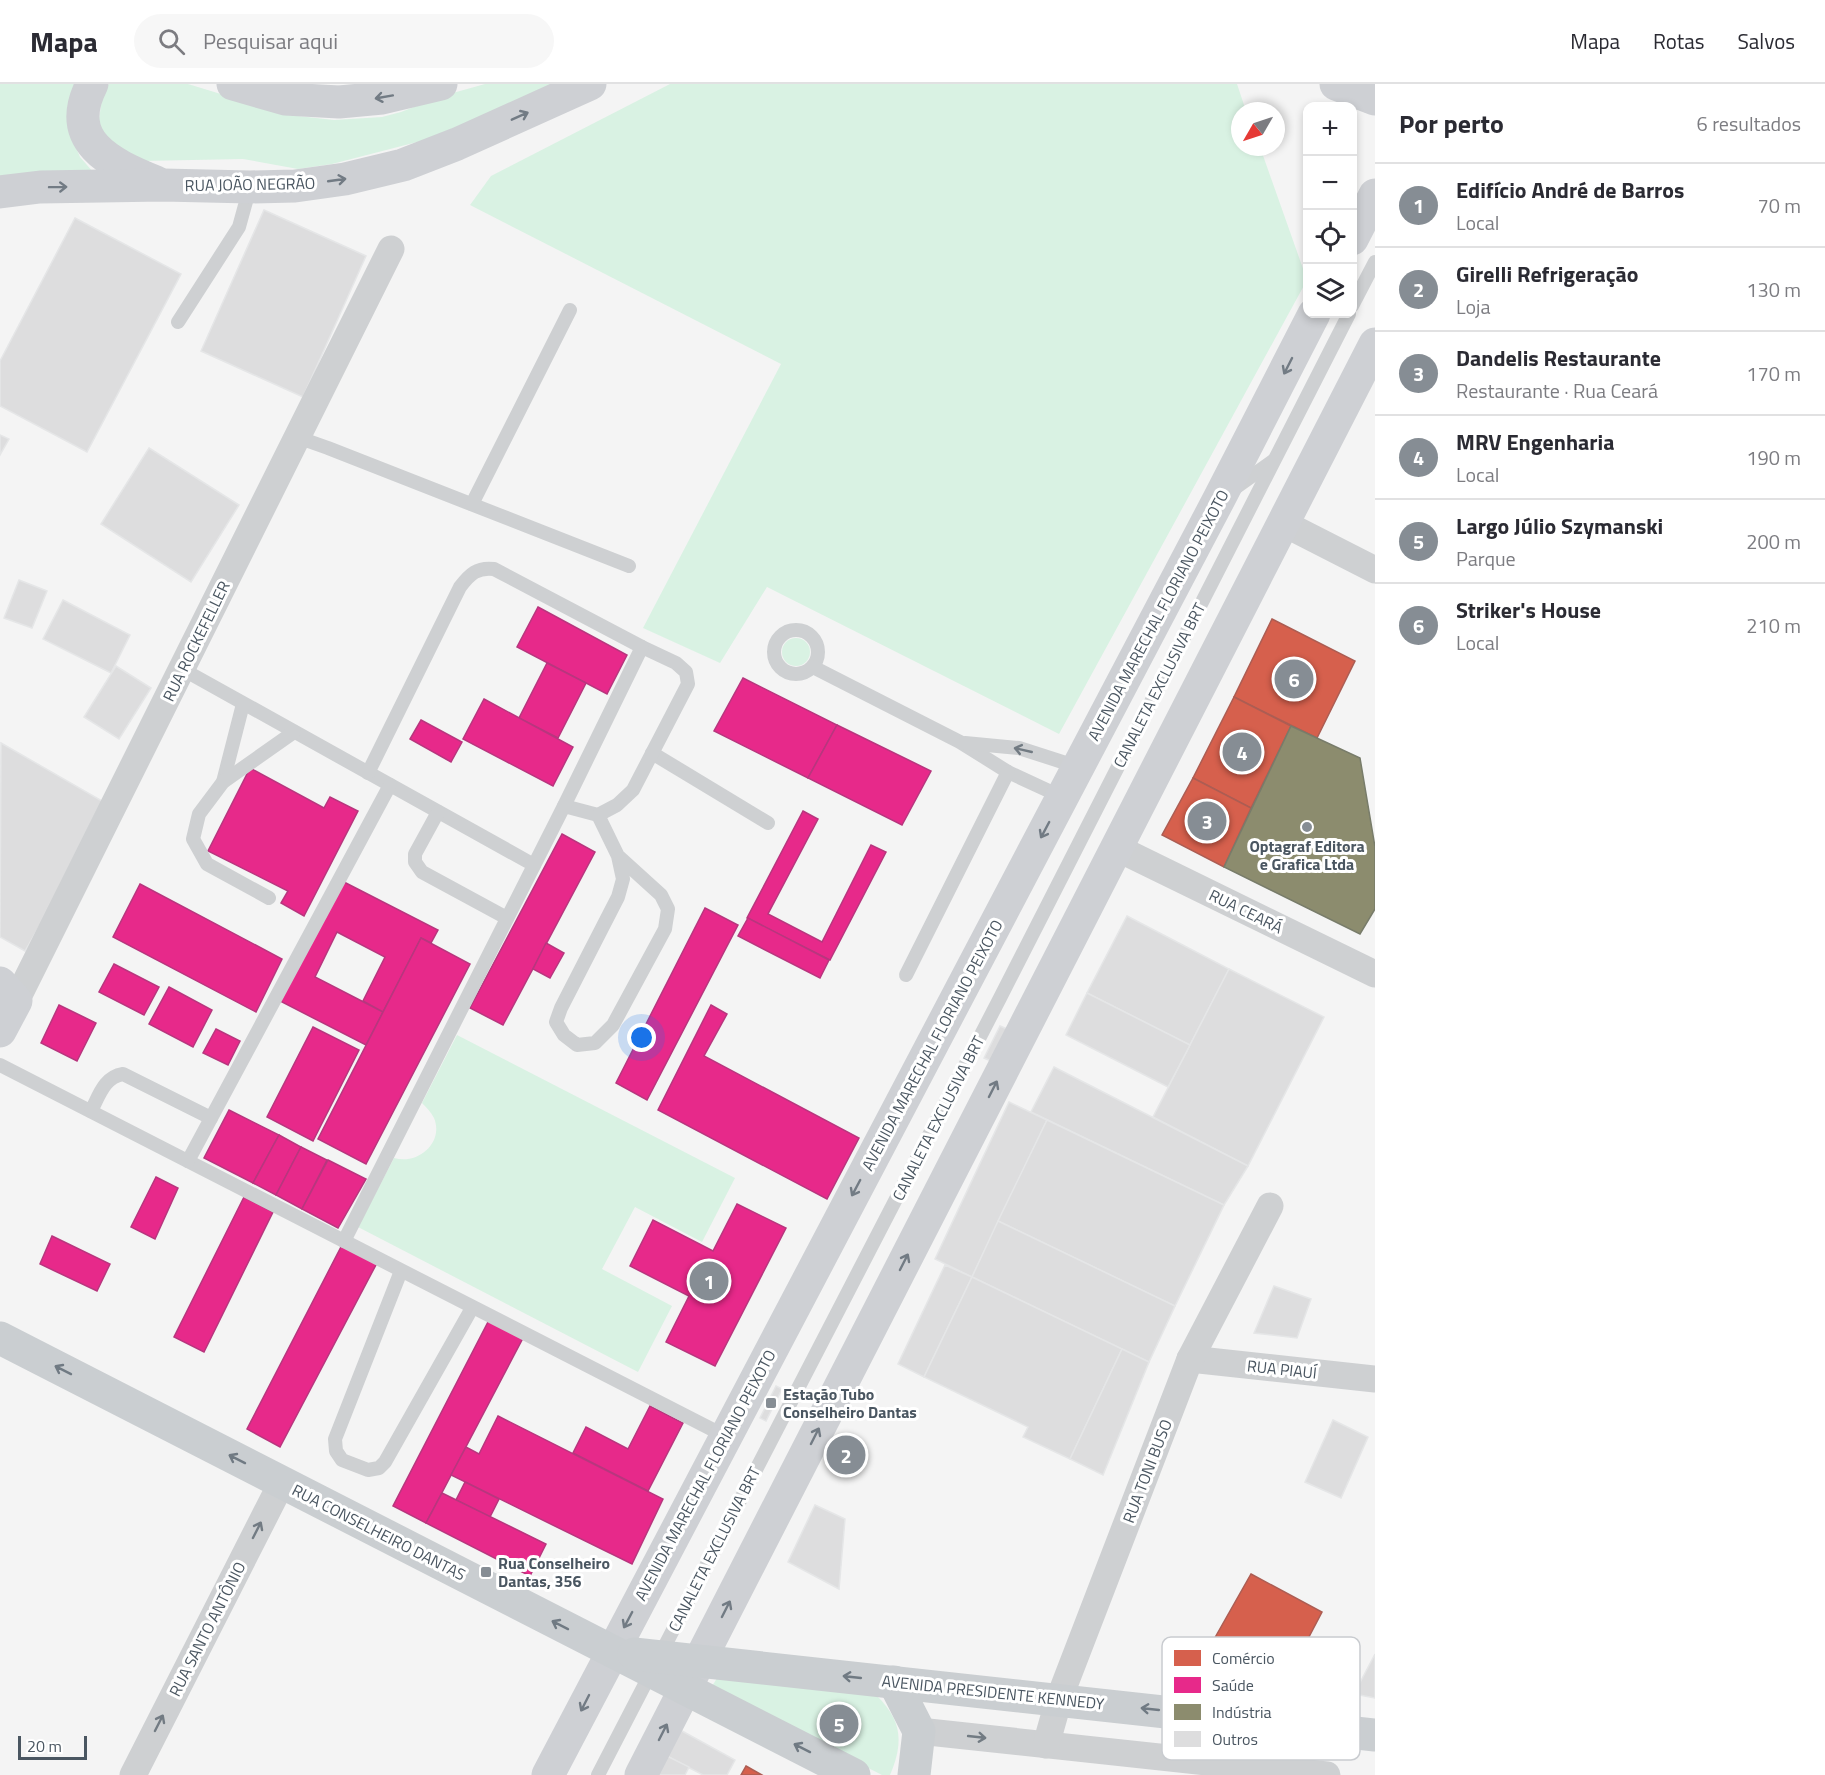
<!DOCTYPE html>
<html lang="pt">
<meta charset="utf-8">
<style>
:root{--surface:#fff;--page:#f7f7f7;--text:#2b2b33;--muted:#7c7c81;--line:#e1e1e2;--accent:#868d94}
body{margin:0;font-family:"Titillium Web",sans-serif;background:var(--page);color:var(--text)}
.controls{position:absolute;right:18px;top:18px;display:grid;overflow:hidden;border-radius:12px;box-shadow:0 3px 9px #0003}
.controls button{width:54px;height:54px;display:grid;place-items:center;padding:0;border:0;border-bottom:2px solid var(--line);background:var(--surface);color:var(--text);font:30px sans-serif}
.compass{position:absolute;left:1231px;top:18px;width:54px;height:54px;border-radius:50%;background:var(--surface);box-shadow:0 3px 9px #0003;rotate:231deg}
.scale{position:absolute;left:18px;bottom:15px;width:69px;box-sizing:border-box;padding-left:6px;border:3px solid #4a5661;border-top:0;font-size:16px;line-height:21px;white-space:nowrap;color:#4a5661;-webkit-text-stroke:4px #fff;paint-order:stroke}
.you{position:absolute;left:642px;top:954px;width:21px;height:21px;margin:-15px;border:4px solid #fff;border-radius:50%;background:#1a73e8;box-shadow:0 0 0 9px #1a73e833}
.badge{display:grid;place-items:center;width:39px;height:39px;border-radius:50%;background:var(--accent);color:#fff;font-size:20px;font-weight:700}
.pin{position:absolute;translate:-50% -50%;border:3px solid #fff;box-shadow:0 2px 6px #0006}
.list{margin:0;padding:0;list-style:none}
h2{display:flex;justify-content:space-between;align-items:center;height:78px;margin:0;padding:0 24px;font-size:26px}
h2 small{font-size:20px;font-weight:400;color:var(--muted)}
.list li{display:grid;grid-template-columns:39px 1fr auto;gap:18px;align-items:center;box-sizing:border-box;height:84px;padding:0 24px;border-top:2px solid var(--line)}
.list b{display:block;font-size:22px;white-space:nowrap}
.list p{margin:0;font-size:20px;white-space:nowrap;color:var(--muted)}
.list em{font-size:20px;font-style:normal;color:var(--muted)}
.icon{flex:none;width:33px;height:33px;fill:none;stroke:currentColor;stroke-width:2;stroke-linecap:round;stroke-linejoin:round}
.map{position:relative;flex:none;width:1375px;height:1691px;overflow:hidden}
header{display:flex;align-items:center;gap:36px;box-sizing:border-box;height:84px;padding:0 30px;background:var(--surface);border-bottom:2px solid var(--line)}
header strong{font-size:28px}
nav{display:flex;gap:33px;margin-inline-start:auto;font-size:21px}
.search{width:420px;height:54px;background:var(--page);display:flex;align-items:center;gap:15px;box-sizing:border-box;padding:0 21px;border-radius:33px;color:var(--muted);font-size:22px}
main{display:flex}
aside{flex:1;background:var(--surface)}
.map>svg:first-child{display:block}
.green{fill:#d9f2e3}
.shops{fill:#d6604d;stroke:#ac5d53;stroke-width:1.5}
.health{fill:#e7298a;stroke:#b8367e;stroke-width:1.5;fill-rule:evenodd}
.industry{fill:#8c8c6e;stroke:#787c6a;stroke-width:1.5}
.building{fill:#ddddde;stroke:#e5e6e7;stroke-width:1.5}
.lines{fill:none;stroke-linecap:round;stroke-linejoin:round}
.lane{stroke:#ced0d2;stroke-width:14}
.street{stroke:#ced0d2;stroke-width:27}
.secondary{stroke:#ced0d4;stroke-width:33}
.primary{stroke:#caced1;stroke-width:33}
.oneway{stroke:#727b84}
.oneway2{stroke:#727b83}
.oneway3{stroke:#707a83}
.poi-dot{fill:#868d94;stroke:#fff;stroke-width:2}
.labels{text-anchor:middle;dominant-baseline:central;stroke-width:6;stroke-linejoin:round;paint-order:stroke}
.street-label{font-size:16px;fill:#4a5661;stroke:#fff}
.poi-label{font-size:16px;font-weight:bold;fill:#4a5661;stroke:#fff;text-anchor:start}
.key{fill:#fff;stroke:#c9ccd0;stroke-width:1.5}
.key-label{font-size:16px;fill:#4a5661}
</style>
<header>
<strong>Mapa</strong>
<div class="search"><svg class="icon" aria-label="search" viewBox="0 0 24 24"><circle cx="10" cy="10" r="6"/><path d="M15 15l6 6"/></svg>Pesquisar aqui</div>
<nav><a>Mapa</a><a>Rotas</a><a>Salvos</a></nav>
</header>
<main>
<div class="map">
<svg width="1375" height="1691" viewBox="0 0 1375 1691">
<rect width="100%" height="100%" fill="#f4f4f4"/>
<g class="green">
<path d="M 0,0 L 75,0 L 67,26 L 71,52 L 80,73 L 93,88 L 0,94 Z"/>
<path d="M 109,0 L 188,0 L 289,31 L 334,36 L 382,33 L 401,28 L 442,12 L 485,0 L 552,0 L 485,32 L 421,57 L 332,80 L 298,85 L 243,75 L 142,77 L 117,68 L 98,42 L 103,8 Z"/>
<path d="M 670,0 L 1237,0 L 1246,27 L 1240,27 L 1240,63 L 1260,63 L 1307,196 L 1059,650 L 767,503 L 720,579 L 643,544 L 781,280 L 470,121 L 491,92 Z"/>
<circle cx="796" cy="568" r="14"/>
<path d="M 457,951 L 735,1094 L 702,1158 L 635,1123 L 602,1185 L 672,1222 L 638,1288 L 358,1143 L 394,1074 C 419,1081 444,1058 434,1034 C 431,1028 426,1023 422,1019 Z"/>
<path d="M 717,1594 L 876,1611 C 902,1636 904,1658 890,1691 L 882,1691 L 711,1604 Z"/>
</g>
<g class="shops">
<path d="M 1272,535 L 1355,577 L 1317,654 L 1234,613 Z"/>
<path d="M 1234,613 L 1291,642 L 1251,724 L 1193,694 Z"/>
<path d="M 1193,694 L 1251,724 L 1224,783 L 1162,751 Z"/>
<path d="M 1251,1490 L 1322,1528 L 1290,1589 L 1200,1580 Z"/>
<path d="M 746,1682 L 762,1691 L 741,1691 Z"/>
</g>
<g class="health">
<path d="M 538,523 L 627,571 L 607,610 L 517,563 Z"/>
<path d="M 547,579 L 586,599 L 558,654 L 519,634 Z"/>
<path d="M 743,594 L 837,641 L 808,694 L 714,647 Z"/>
<path d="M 484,615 L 573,663 L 553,702 L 463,655 Z"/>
<path d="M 421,636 L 462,658 L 451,678 L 410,655 Z"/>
<path d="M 837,641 L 931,687 L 902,741 L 808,694 Z"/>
<path d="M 250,684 L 324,724 L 330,713 L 358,727 L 304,832 L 281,819 L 288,807 L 208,767 Z"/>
<path d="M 803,727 L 818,735 L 768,830 L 822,858 L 871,761 L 886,768 L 830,876 L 747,834 Z"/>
<path d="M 562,750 L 595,768 L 503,941 L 470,924 Z"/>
<path d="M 342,797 L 438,846 L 431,859 L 421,854 L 366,961 L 280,917 ZM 337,848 L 385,873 L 363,917 L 383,928 L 315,893 Z"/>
<path d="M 140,800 L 282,875 L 256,928 L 113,853 Z"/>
<path d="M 705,824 L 738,841 L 647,1016 L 616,999 Z"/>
<path d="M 748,834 L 829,876 L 820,894 L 738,852 Z"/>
<path d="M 421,854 L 470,880 L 366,1080 L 318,1055 Z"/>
<path d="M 546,859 L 564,869 L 550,894 L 533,885 Z"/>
<path d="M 114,880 L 159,903 L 144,931 L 99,908 Z"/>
<path d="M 169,903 L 212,926 L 193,963 L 149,940 Z"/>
<path d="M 59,921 L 96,939 L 77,977 L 41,959 Z"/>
<path d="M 711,921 L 727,930 L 704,972 L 859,1054 L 827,1115 L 658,1026 Z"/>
<path d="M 313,943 L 359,966 L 313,1057 L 267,1033 Z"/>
<path d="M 216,945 L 240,957 L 228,981 L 203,969 Z"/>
<path d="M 229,1026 L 279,1051 L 253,1099 L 204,1074 Z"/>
<path d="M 279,1051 L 301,1063 L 276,1111 L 253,1099 Z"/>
<path d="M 301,1063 L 327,1076 L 302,1125 L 276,1111 Z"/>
<path d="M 328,1076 L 366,1095 L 338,1144 L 302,1125 Z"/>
<path d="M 156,1093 L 178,1104 L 155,1155 L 131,1143 Z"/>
<path d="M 244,1113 L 273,1128 L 204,1268 L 174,1253 Z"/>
<path d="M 737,1120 L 786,1144 L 715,1282 L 666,1258 L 689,1212 L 630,1182 L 653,1136 L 713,1167 Z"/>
<path d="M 52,1152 L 110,1180 L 97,1207 L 40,1180 Z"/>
<path d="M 343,1159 L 378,1177 L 280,1363 L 247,1345 Z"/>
<path d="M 489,1236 L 523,1254 L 426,1439 L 393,1422 Z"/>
<path d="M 650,1322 L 683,1339 L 648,1407 L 573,1369 L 586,1343 L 628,1365 Z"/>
<path d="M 498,1332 L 663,1415 L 632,1480 L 451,1391 L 466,1363 L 479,1370 Z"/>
<path d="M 465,1398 L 499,1415 L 490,1433 L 456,1416 Z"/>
<path d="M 442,1409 L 546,1460 L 530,1492 L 426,1439 Z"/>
</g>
<path class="industry" d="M 1291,642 L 1360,674 L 1375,763 L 1375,825 L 1360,850 L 1224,783 Z"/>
<g class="building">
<path d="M 264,126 L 366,172 L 303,313 L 201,267 Z"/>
<path d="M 75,134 L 181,190 L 87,368 L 0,322 L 0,277 Z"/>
<path d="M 0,351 L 9,355 L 0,371 Z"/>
<path d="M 149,364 L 239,421 L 191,498 L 101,440 Z"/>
<path d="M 19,496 L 47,507 L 32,544 L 4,534 Z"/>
<path d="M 63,516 L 130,551 L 111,589 L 43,555 Z"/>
<path d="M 116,582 L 151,604 L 119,655 L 84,633 Z"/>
<path d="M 1,659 L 109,721 L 25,867 L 0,853 Z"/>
<path d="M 1127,832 L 1229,885 L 1190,961 L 1087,909 Z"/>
<path d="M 1229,885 L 1324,933 L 1248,1082 L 1153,1033 Z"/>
<path d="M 1087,909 L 1190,961 L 1168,1003 L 1066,951 Z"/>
<path d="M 1000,942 L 1007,945 L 991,977 L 984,974 Z"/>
<path d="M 1054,983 L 1248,1082 L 1224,1121 L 1031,1028 Z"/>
<path d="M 1009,1018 L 1047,1036 L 972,1193 L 935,1175 Z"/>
<path d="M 1047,1036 L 1224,1121 L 1175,1222 L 998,1137 Z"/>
<path d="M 998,1137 L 1175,1222 L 1149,1278 L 972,1193 Z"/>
<path d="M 945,1181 L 972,1193 L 924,1293 L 898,1280 Z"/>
<path d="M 972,1193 L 1122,1265 L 1070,1375 L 1023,1353 L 1028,1343 L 924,1293 Z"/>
<path d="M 1274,1202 L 1311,1215 L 1297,1254 L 1254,1249 Z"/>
<path d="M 1122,1265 L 1149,1278 L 1103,1391 L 1070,1375 Z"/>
<path d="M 776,1302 L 782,1305 L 766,1337 L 760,1334 Z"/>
<path d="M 1333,1336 L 1368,1353 L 1341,1414 L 1305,1398 Z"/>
<path d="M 815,1421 L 845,1435 L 839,1505 L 788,1478 Z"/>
<path d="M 1375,1570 L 1375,1614 L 1354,1610 Z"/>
<path d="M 682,1647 L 735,1676 L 727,1691 L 703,1691 L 659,1668 Z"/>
<path d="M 659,1668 L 689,1683 L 685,1691 L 646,1691 Z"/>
</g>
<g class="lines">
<g class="lane">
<path d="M 1352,222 L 1375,178"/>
<path d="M 178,238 L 239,143 L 250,103"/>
<path d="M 297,353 L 328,364 L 629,482"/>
<path d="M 1235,404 L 1273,377"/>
<path d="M 472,420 L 570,226"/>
<circle cx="796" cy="568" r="22"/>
<path d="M 813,583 L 960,658 L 1008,688 L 1062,713"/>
<path d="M 182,585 L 534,781"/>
<path d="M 965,659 L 1019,664 L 1078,683"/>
<path d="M 652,669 L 768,739"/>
<path d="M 368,689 L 460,503 C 470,490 477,483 494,485 L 642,563 L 676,579 L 686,588 L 688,600 L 633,706 L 617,721 L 598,731 L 564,722"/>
<path d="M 223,698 L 243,620"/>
<path d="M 438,728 L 415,770 L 415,778 L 422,788 L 507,834"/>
<path d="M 598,731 L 618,772 L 623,795 L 618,813 L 561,924 L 556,938 L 564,951 L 577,961 L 595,959 L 613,941 L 665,845 L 668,825 L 661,811 L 618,772"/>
<path d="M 269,814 L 207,780 L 193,755 L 199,730 L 223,698 L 294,648"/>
<path d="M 906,891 L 1008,688"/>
<path d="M 0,981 L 725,1352"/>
<path d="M 91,1027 C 99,1012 104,993 123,990 L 211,1034"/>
<path d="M 188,1077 L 390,701"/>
<path d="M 344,1157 L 564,722 L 642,563"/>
<path d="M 401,1187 L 335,1355 L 336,1367 L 342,1376 L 368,1386 L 379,1384 L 385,1378 L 472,1224"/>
<path d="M 598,1691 L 1000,914 L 1349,230"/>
</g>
<g class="street">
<path d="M 1283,439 L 1375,486"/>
<path d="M 1117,764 L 1375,890"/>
<path d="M 16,917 L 391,165"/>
<path d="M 1190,1275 L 1375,1295"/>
<path d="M 919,1647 L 1327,1691"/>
<path d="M 1046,1661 L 1059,1615 L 1190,1275 L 1270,1122"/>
<path d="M 133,1691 L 282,1398"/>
</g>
<g class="secondary">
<path d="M 92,0 C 63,57 109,79 156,98"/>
<path d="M 233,0 L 285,15 L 339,18 L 382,14 L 441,0"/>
<path d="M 1336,0 L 1375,15"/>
<path d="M 0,108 L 40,103 L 163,101 L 250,103 L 295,102 L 345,95 L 403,81 L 457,60 L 590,0"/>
<path d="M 1352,155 L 1375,111"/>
<path d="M 0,899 L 16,917 L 0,947"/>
<path d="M 548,1691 L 1219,415 L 1314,230"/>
<path d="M 641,1691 L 1375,260"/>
</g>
<g class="primary">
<path d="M 0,1254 L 854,1691"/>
<path d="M 634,1570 L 1375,1651"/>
<path d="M 894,1598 L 919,1647 L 914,1691"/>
</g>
</g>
<defs><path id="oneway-shaft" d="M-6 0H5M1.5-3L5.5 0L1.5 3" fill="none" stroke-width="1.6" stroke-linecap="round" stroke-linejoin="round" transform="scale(1.5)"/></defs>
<g class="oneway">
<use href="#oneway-shaft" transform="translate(384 13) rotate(170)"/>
<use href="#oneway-shaft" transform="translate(520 32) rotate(-24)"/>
<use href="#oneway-shaft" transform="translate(337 96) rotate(-8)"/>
<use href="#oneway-shaft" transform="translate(58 103) rotate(-1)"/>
<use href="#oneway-shaft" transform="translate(1288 282) rotate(117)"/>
<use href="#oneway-shaft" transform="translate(1045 746) rotate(118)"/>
<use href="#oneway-shaft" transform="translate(993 1005) rotate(-63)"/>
<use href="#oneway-shaft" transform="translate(856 1104) rotate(118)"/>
<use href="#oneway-shaft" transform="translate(904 1178) rotate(-63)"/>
<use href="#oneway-shaft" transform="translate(815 1352) rotate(-63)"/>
<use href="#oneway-shaft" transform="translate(726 1525) rotate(-63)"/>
<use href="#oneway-shaft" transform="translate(628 1536) rotate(118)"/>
<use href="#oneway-shaft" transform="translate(585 1619) rotate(117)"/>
<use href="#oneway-shaft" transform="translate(663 1648) rotate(-63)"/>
</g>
<g class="oneway2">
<use href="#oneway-shaft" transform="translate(1023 666) rotate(-167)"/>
<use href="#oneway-shaft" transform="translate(257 1446) rotate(-63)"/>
<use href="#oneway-shaft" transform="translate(159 1639) rotate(-63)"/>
<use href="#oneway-shaft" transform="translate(977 1653) rotate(6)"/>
</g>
<g class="oneway3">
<use href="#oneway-shaft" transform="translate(63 1286) rotate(-153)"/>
<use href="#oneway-shaft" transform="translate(237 1375) rotate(-153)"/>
<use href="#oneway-shaft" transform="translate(560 1541) rotate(-153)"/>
<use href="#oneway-shaft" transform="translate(852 1593) rotate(-174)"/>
<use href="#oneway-shaft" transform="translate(1150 1625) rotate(-174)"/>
<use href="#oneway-shaft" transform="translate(802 1664) rotate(-153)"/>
</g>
<g class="poi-dot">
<circle cx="1307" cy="743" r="6"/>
<rect x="765" y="1313" width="12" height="12" rx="3"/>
<rect x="480" y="1482" width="12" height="12" rx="3"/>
</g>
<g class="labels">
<g class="street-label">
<text transform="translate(250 100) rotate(-1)">RUA JOÃO NEGRÃO</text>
<text transform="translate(1158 531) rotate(-62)">AVENIDA MARECHAL FLORIANO PEIXOTO</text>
<text transform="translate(196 557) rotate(-64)">RUA ROCKEFELLER</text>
<text transform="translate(1159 601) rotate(-63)">CANALETA EXCLUSIVA BRT</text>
<text transform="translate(1246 827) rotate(26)">RUA CEARÁ</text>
<text transform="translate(932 961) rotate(-62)">AVENIDA MARECHAL FLORIANO PEIXOTO</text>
<text transform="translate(938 1034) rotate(-63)">CANALETA EXCLUSIVA BRT</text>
<text transform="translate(1282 1285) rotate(6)">RUA PIAUÍ</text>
<text transform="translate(1147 1387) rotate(-69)">RUA TONI BUSO</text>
<text transform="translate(705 1391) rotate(-62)">AVENIDA MARECHAL FLORIANO PEIXOTO</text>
<text transform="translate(379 1448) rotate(27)">RUA CONSELHEIRO DANTAS</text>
<text transform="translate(714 1465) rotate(-63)">CANALETA EXCLUSIVA BRT</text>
<text transform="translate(207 1545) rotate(-63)">RUA SANTO ANTÔNIO</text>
<text transform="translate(993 1608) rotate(6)">AVENIDA PRESIDENTE KENNEDY</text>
</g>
<g class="poi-label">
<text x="1307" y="762" text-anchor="middle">Optagraf Editora<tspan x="1307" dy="18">e Grafica Ltda</tspan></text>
<text x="783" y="1310">Estação Tubo<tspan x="783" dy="18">Conselheiro Dantas</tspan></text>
<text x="498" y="1479">Rua Conselheiro<tspan x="498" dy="18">Dantas, 356</tspan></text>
</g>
</g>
<rect x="1162" y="1553" width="198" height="123" rx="9" class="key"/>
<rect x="1174" y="1566" width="27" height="16" fill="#d6604d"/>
<rect x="1174" y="1593" width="27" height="16" fill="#e7298a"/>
<rect x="1174" y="1620" width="27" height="16" fill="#8c8c6e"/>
<rect x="1174" y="1647" width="27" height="16" fill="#ddddde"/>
<g class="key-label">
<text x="1212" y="1580">Comércio</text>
<text x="1212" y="1607">Saúde</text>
<text x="1212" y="1634">Indústria</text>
<text x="1212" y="1661">Outros</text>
</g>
</svg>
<div class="controls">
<button>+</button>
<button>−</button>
<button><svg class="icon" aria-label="locate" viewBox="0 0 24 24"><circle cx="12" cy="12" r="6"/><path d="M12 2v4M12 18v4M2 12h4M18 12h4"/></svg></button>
<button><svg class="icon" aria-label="layers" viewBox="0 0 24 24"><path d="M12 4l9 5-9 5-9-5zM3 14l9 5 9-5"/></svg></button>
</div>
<svg class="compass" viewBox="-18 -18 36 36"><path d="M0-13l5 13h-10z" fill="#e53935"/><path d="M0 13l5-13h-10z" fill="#7c7c81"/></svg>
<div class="scale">20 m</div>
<div class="you"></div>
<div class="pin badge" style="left:709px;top:1197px">1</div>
<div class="pin badge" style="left:846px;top:1371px">2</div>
<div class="pin badge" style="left:1207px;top:737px">3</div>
<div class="pin badge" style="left:1242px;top:668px">4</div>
<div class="pin badge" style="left:839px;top:1640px">5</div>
<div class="pin badge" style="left:1294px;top:595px">6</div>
</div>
<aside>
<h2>Por perto<small>6 resultados</small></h2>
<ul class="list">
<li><span class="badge">1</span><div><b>Edifício André de Barros</b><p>Local</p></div><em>70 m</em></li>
<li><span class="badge">2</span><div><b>Girelli Refrigeração</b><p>Loja</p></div><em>130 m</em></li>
<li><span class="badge">3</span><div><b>Dandelis Restaurante</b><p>Restaurante · Rua Ceará</p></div><em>170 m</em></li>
<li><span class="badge">4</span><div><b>MRV Engenharia</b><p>Local</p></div><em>190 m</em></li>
<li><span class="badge">5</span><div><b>Largo Júlio Szymanski</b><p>Parque</p></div><em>200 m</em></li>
<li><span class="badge">6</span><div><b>Striker's House</b><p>Local</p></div><em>210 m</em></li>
</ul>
</aside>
</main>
